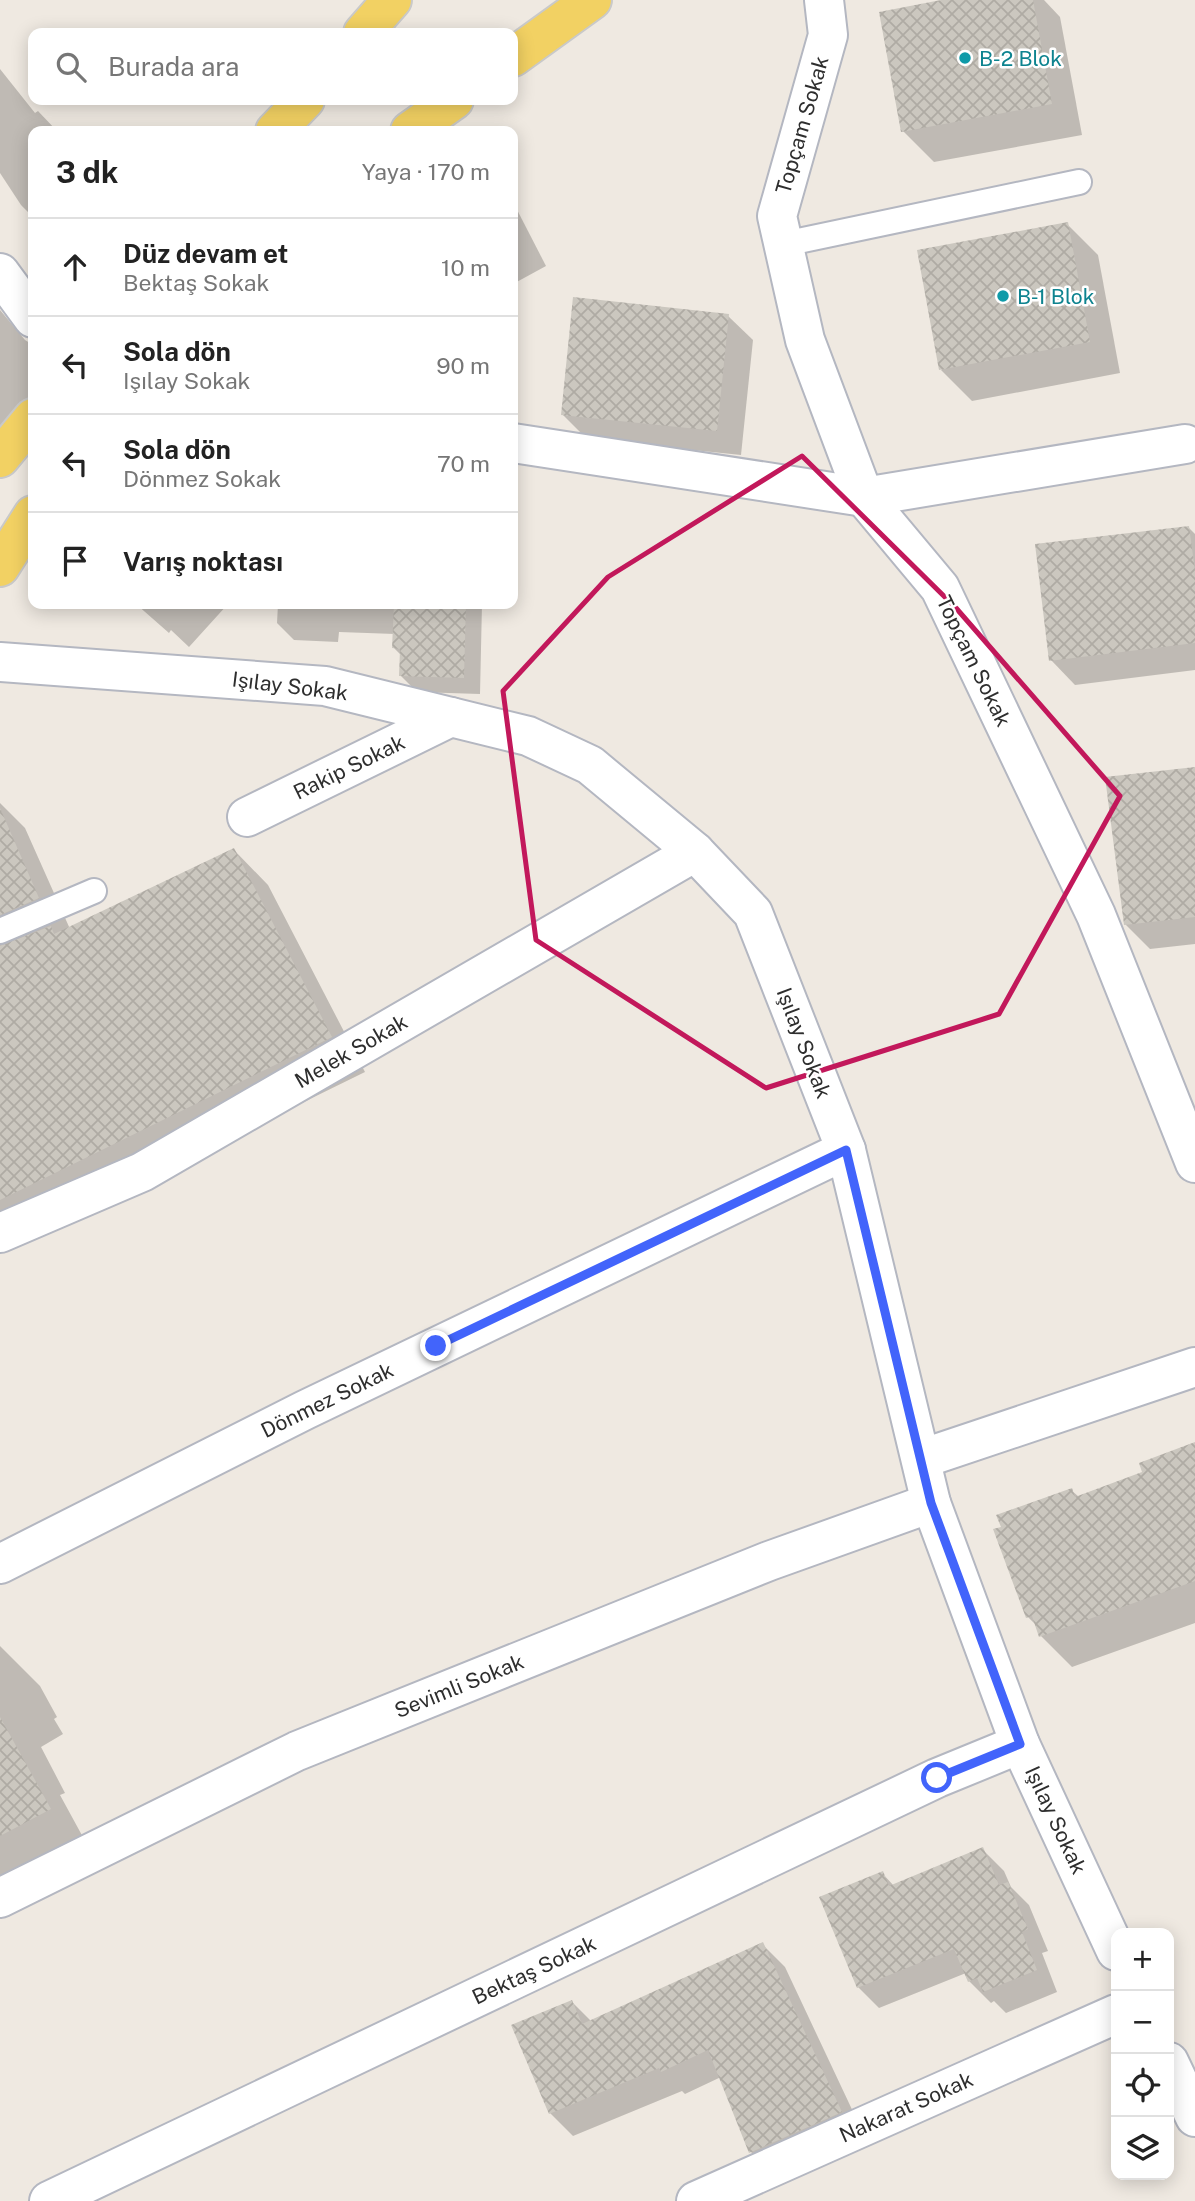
<!DOCTYPE html>
<html lang="tr">
<meta charset="utf-8">
<style>
:root{--surface:#fff;--page:#f2f2f2;--text:#222;--muted:#767676;--line:#e0e0e0}
body{margin:0;font-family:"Public Sans",sans-serif;background:var(--page);color:var(--text)}
.controls{position:absolute;right:21px;bottom:21px;display:grid;overflow:hidden;border-radius:14px;box-shadow:0 4px 18px #0003}
.controls button{width:63px;height:63px;display:grid;place-items:center;padding:0;border:0;border-bottom:2px solid var(--line);background:var(--surface);color:var(--text);font:35px sans-serif}
.stop{position:absolute;width:21px;height:21px;margin:-16px;border:5px solid #4264fb;border-radius:50%;background:#fff}
.stop.end{background:#4264fb;border-color:#fff;box-shadow:0 2px 7px #0008}
.list{margin:0;padding:0;list-style:none}
h2{display:flex;justify-content:space-between;align-items:center;height:91px;margin:0;padding:0 28px;font-size:30px}
h2 small{font-size:23px;font-weight:400;color:var(--muted)}
.list li{display:grid;grid-template-columns:46px 1fr auto;gap:21px;align-items:center;box-sizing:border-box;height:98px;padding:0 28px;border-top:2px solid var(--line)}
.list b{display:block;font-size:26px;white-space:nowrap}
.list p{margin:0;font-size:23px;white-space:nowrap;color:var(--muted)}
.list em{font-size:23px;font-style:normal;color:var(--muted)}
.icon{flex:none;width:38px;height:38px;fill:none;stroke:currentColor;stroke-width:2;stroke-linecap:round;stroke-linejoin:round}
.map{position:relative;flex:none;width:1195px;height:2201px;overflow:hidden}
.search{position:absolute;background:var(--surface);box-shadow:0 4px 18px #0003;left:28px;top:28px;width:490px;height:77px;display:flex;align-items:center;gap:18px;box-sizing:border-box;padding:0 24px;border-radius:14px;color:var(--muted);font-size:26px}
.panel{position:absolute;background:var(--surface);box-shadow:0 4px 18px #0003;left:28px;top:126px;width:490px;height:483px;border-radius:14px}
.map>svg:first-child{display:block}
.shadow{fill:#0003}
.building{fill:url(#building-cross-hatch)}
.lines{fill:none;stroke-linecap:round;stroke-linejoin:round}
.service-casing{stroke:#b4b7c1;stroke-width:28}
.minor-casing{stroke:#b4b7c1;stroke-width:42}
.primary-casing{stroke:#c9c9c9;stroke-width:42}
.service{stroke:#fff;stroke-width:24}
.minor{stroke:#fff;stroke-width:38}
.primary{stroke:#f2d163;stroke-width:38}
.route{stroke:#4264fb;stroke-width:9}
.marked{fill:none;stroke:#c2185b;stroke-width:5;stroke-linejoin:round}
.culture-dot{fill:#0f9aa8;stroke:#fff;stroke-width:2.5}
.labels{text-anchor:middle;dominant-baseline:central;stroke-width:5;stroke-linejoin:round;paint-order:stroke}
.culture-label{font-size:21px;fill:#0d838f;stroke:#fff;text-anchor:start}
.street-label{font-size:21px;fill:#2e2e2e;stroke:#fff}
</style>
<div class="map">
<svg width="1195" height="2201" viewBox="0 0 1195 2201">
<defs>
<pattern id="building-cross-hatch" width="8" height="8" patternUnits="userSpaceOnUse" patternTransform="scale(1.75)"><rect width="8" height="8" fill="#cbc7bf"/><path d="M0 0l8 8M0 8l8-8" fill="none" stroke="#afaba4"/></pattern>
</defs>
<rect width="100%" height="100%" fill="#efe9e1"/>
<g class="shadow">
<path d="M 951,0 L 1044,0 L 1060,17 L 1082,135 L 934,162 L 903,131 Z"/>
<path d="M 0,69 L 35,113 L 38,111 L 57,131 L 33,131 L 33,217 L 21,205 L 0,173 Z"/>
<path d="M 513,202 L 546,266 L 513,284 Z"/>
<path d="M 1067,224 L 1098,255 L 1120,373 L 972,401 L 941,370 Z"/>
<path d="M 0,310 L 25,340 L 33,345 L 33,422 L 0,462 Z"/>
<path d="M 728,316 L 753,340 L 741,455 L 587,439 L 563,415 Z"/>
<path d="M 1189,528 L 1195,534 L 1195,670 L 1075,685 L 1051,660 Z"/>
<path d="M 136,604 L 228,604 L 189,647 L 171,630 L 169,633 Z"/>
<path d="M 278,604 L 482,604 L 480,694 L 417,692 L 400,675 L 401,655 L 394,648 L 395,634 L 339,632 L 338,642 L 294,640 L 277,623 Z"/>
<path d="M 1195,769 L 1195,944 L 1150,949 L 1125,924 Z"/>
<path d="M 0,803 L 25,828 L 70,929 L 234,850 L 268,885 L 365,1072 L 0,1251 Z"/>
<path d="M 1195,1444 L 1195,1623 L 1072,1667 L 1041,1636 L 1037,1626 L 1028,1617 L 1071,1490 L 1079,1497 L 1144,1473 Z"/>
<path d="M 0,1646 L 40,1686 L 57,1717 L 54,1719 L 63,1734 L 41,1747 L 65,1793 L 60,1795 L 90,1850 L 0,1889 Z"/>
<path d="M 982,1849 L 1004,1871 L 1011,1887 L 1029,1905 L 1048,1951 L 1042,1953 L 1057,1992 L 1006,2013 L 994,2001 L 991,2003 L 969,1981 L 966,1973 L 879,2008 L 858,1987 L 882,1873 L 894,1886 Z"/>
<path d="M 762,1944 L 785,1967 L 864,2135 L 774,2175 L 751,2152 L 721,2077 L 685,2094 L 682,2091 L 573,2136 L 550,2113 L 572,2002 L 591,2021 Z"/>
</g>
<g class="building">
<path d="M 941,0 L 1033,0 L 1052,104 L 901,132 L 879,12 Z"/>
<path d="M 1068,222 L 1090,342 L 939,370 L 917,250 Z"/>
<path d="M 573,297 L 729,314 L 717,431 L 561,415 Z"/>
<path d="M 1189,526 L 1195,571 L 1195,643 L 1049,661 L 1035,544 Z"/>
<path d="M 394,604 L 466,604 L 464,678 L 399,676 L 400,649 L 392,648 Z"/>
<path d="M 1195,767 L 1195,917 L 1124,925 L 1105,777 Z"/>
<path d="M 0,808 L 39,898 L 0,915 Z"/>
<path d="M 234,848 L 332,1037 L 0,1200 L 0,946 L 51,926 L 54,934 Z"/>
<path d="M 1195,1442 L 1195,1581 L 1039,1637 L 1032,1616 L 1026,1618 L 993,1529 L 1001,1527 L 996,1515 L 1072,1488 L 1075,1497 L 1142,1472 L 1139,1463 Z"/>
<path d="M 0,1717 L 51,1809 L 0,1836 Z"/>
<path d="M 983,1847 L 999,1885 L 1008,1882 L 1028,1929 L 1022,1932 L 1037,1970 L 983,1992 L 977,1978 L 968,1982 L 954,1949 L 857,1988 L 819,1897 L 883,1871 L 889,1886 Z"/>
<path d="M 763,1942 L 842,2112 L 749,2153 L 708,2050 L 661,2072 L 659,2068 L 549,2114 L 511,2025 L 572,2000 L 582,2024 Z"/>
</g>
<g class="lines">
<defs>
<g id="service">
<path d="M 784,244 L 1079,182"/>
<path d="M 0,931 L 94,891"/>
</g>
<g id="minor">
<path d="M 824,0 L 828,35 L 777,216 L 805,340 L 864,497 L 940,588 L 1096,915 L 1195,1163"/>
<path d="M 0,273 L 33,318"/>
<path d="M 513,443 L 864,497 L 1185,444"/>
<path d="M 0,662 L 325,686 L 528,736 L 590,765 L 695,852 L 753,913 L 846,1150 L 931,1503 L 1020,1744 L 1116,1951"/>
<path d="M 247,817 L 451,717"/>
<path d="M 0,1233 L 142,1172 L 695,852"/>
<path d="M 921,1459 L 1195,1367"/>
<path d="M 0,1564 L 305,1410 L 846,1150"/>
<path d="M 0,1898 L 297,1751 L 769,1561 L 931,1503"/>
<path d="M 1169,2062 L 1195,2117"/>
<path d="M 49,2201 L 937,1778 L 1020,1744"/>
<path d="M 696,2201 L 1116,2014"/>
</g>
<g id="primary">
<path d="M 363,33 L 392,0"/>
<path d="M 513,57 L 592,0"/>
<path d="M 275,131 L 305,100"/>
<path d="M 410,131 L 454,100"/>
<path d="M 0,458 L 33,418"/>
<path d="M 0,567 L 33,515"/>
</g>
</defs>
<use href="#service" class="service-casing"/>
<use href="#minor" class="minor-casing"/>
<use href="#primary" class="primary-casing"/>
<use href="#service" class="service"/>
<use href="#minor" class="minor"/>
<use href="#primary" class="primary"/>
</g>
<g class="lines">
<path class="route" d="M 436,1346 L 846,1150 L 931,1503 L 1020,1744 L 937,1778"/>
</g>
<path class="marked" d="M 802,456 L 956,608 L 1120,796 L 999,1014 L 766,1088 L 536,940 L 503,691 L 608,577 Z"/>
<g class="culture-dot">
<circle cx="965" cy="58" r="7"/>
<circle cx="1003" cy="296" r="7"/>
</g>
<g class="labels">
<g class="culture-label">
<text x="979" y="58">B-2 Blok</text>
<text x="1017" y="296">B-1 Blok</text>
</g>
<g class="street-label">
<text transform="translate(802 125) rotate(-74)">Topçam Sokak</text>
<text transform="translate(974 661) rotate(64)">Topçam Sokak</text>
<text transform="translate(290 686) rotate(7)">Işılay Sokak</text>
<text transform="translate(349 767) rotate(-26)">Rakip Sokak</text>
<text transform="translate(804 1043) rotate(69)">Işılay Sokak</text>
<text transform="translate(351 1051) rotate(-30)">Melek Sokak</text>
<text transform="translate(327 1400) rotate(-26)">Dönmez Sokak</text>
<text transform="translate(459 1686) rotate(-22)">Sevimli Sokak</text>
<text transform="translate(1056 1820) rotate(65)">Işılay Sokak</text>
<text transform="translate(534 1970) rotate(-25)">Bektaş Sokak</text>
<text transform="translate(906 2107) rotate(-24)">Nakarat Sokak</text>
</g>
</g>
</svg>
<div class="controls">
<button>+</button>
<button>−</button>
<button><svg class="icon" aria-label="locate" viewBox="0 0 24 24"><circle cx="12" cy="12" r="6"/><path d="M12 2v4M12 18v4M2 12h4M18 12h4"/></svg></button>
<button><svg class="icon" aria-label="layers" viewBox="0 0 24 24"><path d="M12 4l9 5-9 5-9-5zM3 14l9 5 9-5"/></svg></button>
</div>
<div class="stop" style="left:937px;top:1778px"></div>
<div class="stop end" style="left:436px;top:1346px"></div>
<div class="search"><svg class="icon" aria-label="search" viewBox="0 0 24 24"><circle cx="10" cy="10" r="6"/><path d="M15 15l6 6"/></svg>Burada ara</div>
<section class="panel">
<h2>3 dk<small>Yaya · 170 m</small></h2>
<ul class="list">
<li><svg class="icon" aria-label="ahead" viewBox="0 0 24 24"><path d="M12 20V5M6 11l6-6 6 6"/></svg><div><b>Düz devam et</b><p>Bektaş Sokak</p></div><em>10 m</em></li>
<li><svg class="icon" aria-label="left" viewBox="0 0 24 24"><path d="M17 20v-9H6M10 6l-5 5 5 5"/></svg><div><b>Sola dön</b><p>Işılay Sokak</p></div><em>90 m</em></li>
<li><svg class="icon" aria-label="left" viewBox="0 0 24 24"><path d="M17 20v-9H6M10 6l-5 5 5 5"/></svg><div><b>Sola dön</b><p>Dönmez Sokak</p></div><em>70 m</em></li>
<li><svg class="icon" aria-label="arrive" viewBox="0 0 24 24"><path d="M6 21V4h12l-3 4 3 4H6"/></svg><div><b>Varış noktası</b></div></li>
</ul>
</section>
</div>
